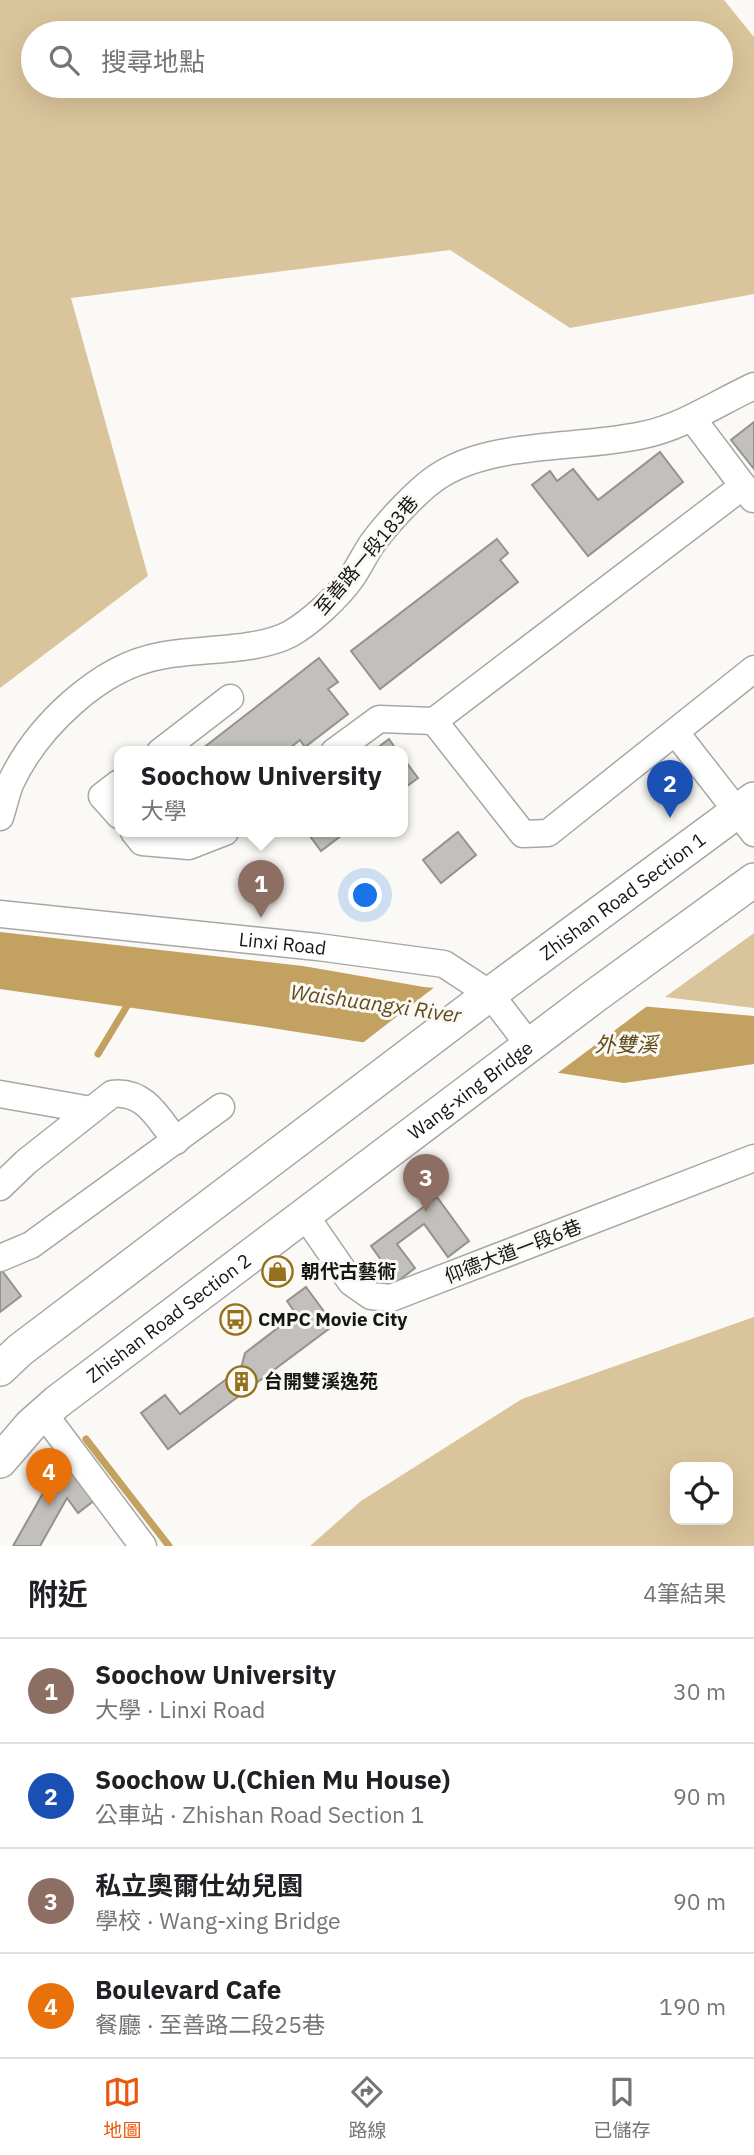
<!DOCTYPE html>
<html lang="zh-TW">
<meta charset="utf-8">
<style>
:root{--surface:#fff;--page:#f2f2f2;--text:#202124;--muted:#757577;--line:#e0e0e0;--accent:#ea580c}
body{margin:0;font-family:"IBM Plex Sans","Noto Sans TC",sans-serif;background:var(--page);color:var(--text)}
.controls{position:absolute;right:21px;bottom:21px;display:grid;overflow:hidden;border-radius:14px;box-shadow:0 7px 28px #0002}
.controls button{width:63px;height:63px;display:grid;place-items:center;padding:0;border:0;border-bottom:2px solid var(--line);background:var(--surface);color:var(--text);font:35px sans-serif}
.you{position:absolute;left:366px;top:896px;width:24px;height:24px;margin:-18px;border:5px solid #fff;border-radius:50%;background:#1a73e8;box-shadow:0 0 0 10px #1a73e833}
.badge{display:grid;place-items:center;width:46px;height:46px;border-radius:50%;background:var(--accent);color:#fff;font-size:23px;font-weight:700}
.pin{position:absolute;translate:-50% -58px;filter:drop-shadow(0 2px 4px #0008)}
.pin::after{content:'';position:absolute;top:37px;width:24px;height:21px;background:inherit;clip-path:polygon(0 0,100% 0,50% 100%)}
.popup{position:absolute;left:114px;top:746px;width:294px;height:91px;box-sizing:border-box;display:grid;place-content:center;border-radius:14px;background:var(--surface);filter:drop-shadow(0 2px 5px #0005);font-size:23px;white-space:nowrap;color:var(--muted)}
.popup b{font-size:26px;color:var(--text)}
.popup::after{content:'';position:absolute;left:50%;top:100%;margin-left:-14px;border:14px solid transparent;border-top-color:var(--surface)}
.list{margin:0;padding:0;list-style:none}
h2{display:flex;justify-content:space-between;align-items:center;height:91px;margin:0;padding:0 28px;font-size:30px}
h2 small{font-size:23px;font-weight:400;color:var(--muted)}
.list li{display:grid;grid-template-columns:46px 1fr auto;gap:21px;align-items:center;box-sizing:border-box;height:105px;padding:0 28px;border-top:2px solid var(--line)}
.list b{display:block;font-size:26px;white-space:nowrap}
.list p{margin:0;font-size:23px;white-space:nowrap;color:var(--muted)}
.list em{font-size:23px;font-style:normal;color:var(--muted)}
.icon{flex:none;width:38px;height:38px;fill:none;stroke:currentColor;stroke-width:2;stroke-linecap:round;stroke-linejoin:round}
.map{position:relative;flex:none;width:754px;height:1546px;overflow:hidden}
.search{position:absolute;background:var(--surface);box-shadow:0 7px 28px #0002;left:21px;right:21px;top:21px;height:77px;display:flex;align-items:center;gap:18px;box-sizing:border-box;padding:0 24px;border-radius:38px;color:var(--muted);font-size:26px}
.sheet{height:511px;background:var(--surface)}
nav{display:flex;justify-content:space-around;align-items:center;box-sizing:border-box;height:98px;border-top:2px solid var(--line);background:var(--surface);font-size:19px;color:var(--muted)}
nav a{display:grid;justify-items:center;gap:4px}
nav .on{color:var(--accent)}
.map>svg:first-child{display:block}
.green{fill:#dac49b;fill-rule:evenodd}
.water{fill:#c2a161}
.pier{fill:#fbf9f5}
.lines{fill:none;stroke-linecap:round;stroke-linejoin:round}
.stream{stroke:#c2a161;stroke-width:7}
.building{fill:#c2c0bc;stroke:#94928f;stroke-width:2}
.minor-casing{stroke:#a9a7a4;stroke-width:29}
.major-casing{stroke:#a9a7a4;stroke-width:36}
.minor{stroke:#fff;stroke-width:26}
.major{stroke:#fff;stroke-width:33}
.labels{text-anchor:middle;dominant-baseline:central;stroke-width:6;stroke-linejoin:round;paint-order:stroke}
.street-label{font-size:19px;fill:#161614;stroke:#fbf9f5}
.poi-label{font-size:19px;font-weight:bold;fill:#161614;stroke:#fbf9f5;text-anchor:start}
.water-label{font-size:21px;font-style:italic;fill:#614b19;stroke:#fbf9f5}
</style>
<div class="map">
<svg width="754" height="1546" viewBox="0 0 754 1546">
<rect width="100%" height="100%" fill="#fbf9f5"/>
<g class="green">
<path d="M 0,0 L 724,0 L 754,37 L 754,294 L 570,328 L 450,250 L 71,298 L 148,576 L 0,688 ZM 33,33 L 721,33 L 721,86 L 33,86 Z"/>
<path d="M 754,933 L 754,1008 L 665,997 Z"/>
<path d="M 754,1317 L 754,1546 L 310,1546 L 361,1501 L 522,1399 ZM 728,1467 L 728,1520 L 675,1520 L 675,1467 Z"/>
</g>
<path class="water" d="M 0,932 L 303,966 L 424,987 L 754,1016 L 754,1064 L 624,1083 L 252,1025 L 0,989 Z"/>
<path class="pier" d="M 436,986 L 474,988 L 650,1004 L 555,1075 L 360,1045 Z"/>
<g class="lines">
<g class="stream">
<path d="M 98,1054 L 130,1001"/>
<path d="M 86,1439 L 169,1546"/>
</g>
</g>
<g class="building">
<path d="M 754,422 L 754,469 L 731,440 Z"/>
<path d="M 660,452 L 683,482 L 588,556 L 532,485 L 550,471 L 557,481 L 573,469 L 598,500 Z"/>
<path d="M 497,539 L 508,553 L 500,560 L 518,582 L 380,689 L 351,651 Z"/>
<path d="M 319,658 L 338,682 L 328,689 L 348,714 L 305,747 L 300,740 L 285,752 L 198,752 Z"/>
<path d="M 389,739 L 398,752 L 372,752 Z"/>
<path d="M 403,758 L 418,778 L 403,789 Z"/>
<path d="M 307,832 L 346,832 L 321,851 Z"/>
<path d="M 458,832 L 476,855 L 441,883 L 423,860 Z"/>
<path d="M 437,1197 L 469,1241 L 448,1257 L 424,1224 L 397,1244 L 415,1268 L 397,1282 L 371,1246 Z"/>
<path d="M 0,1268 L 21,1296 L 0,1312 Z"/>
<path d="M 306,1287 L 334,1325 L 168,1449 L 141,1413 L 165,1395 L 180,1414 L 241,1368 L 245,1353 L 296,1314 L 287,1301 Z"/>
<path d="M 63,1458 L 96,1499 L 78,1513 L 67,1498 L 40,1546 L 13,1546 Z"/>
</g>
<g class="lines">
<defs>
<g id="minor">
<path d="M 692,418 L 753,499"/>
<path d="M 434,721 L 523,834 L 548,833 L 754,669"/>
<path d="M 676,733 L 754,833"/>
<path d="M 160,752 L 230,698"/>
<path d="M 334,752 L 379,719 L 434,721 L 743,486"/>
<path d="M 119,783 L 102,796 L 119,815"/>
<path d="M 0,817 C 4,806 6,793 11,782 C 37,727 99,667 160,656 C 198,648 256,652 290,634 C 311,622 338,597 352,577 C 360,565 366,552 374,541 C 389,521 421,486 442,474 C 496,441 581,449 643,435 C 683,427 717,403 754,386"/>
<path d="M 134,832 L 142,842 L 189,846 L 225,832"/>
<path id="s1" d="M 0,914 L 318,947 L 444,964 L 490,994 L 529,1045"/>
<path d="M 0,1094 L 91,1110"/>
<path d="M 0,1187 L 26,1162 L 112,1094 C 145,1090 158,1118 176,1141"/>
<path d="M 304,1214 L 351,1282 L 371,1296 L 391,1298 L 754,1158"/>
<path d="M 0,1258 L 31,1245 L 221,1107"/>
<path d="M 44,1414 L 143,1546"/>
</g>
<g id="major">
<path id="s2" d="M 0,1369 L 20,1350 L 490,994 L 754,799"/>
<path id="s3" d="M 0,1461 L 31,1425 L 57,1402 L 596,995 L 754,880"/>
</g>
</defs>
<use href="#minor" class="minor-casing"/>
<use href="#major" class="major-casing"/>
<use href="#minor" class="minor"/>
<use href="#major" class="major"/>
</g>
<defs>
<symbol id="shop-ring" viewBox="-11 -11 22 22"><circle r="9.5" fill="#fbf9f5" stroke="#96711b" stroke-width="1.5"/><path d="M-5-2.5h2.3a2.7 3.5 0 0 1 5.4 0H5L5.5 6h-11ZM-1.5-2.5h3a1.5 2.3 0 0 0-3 0Z" fill="#96711b"/></symbol>
<symbol id="bus-ring" viewBox="-11 -11 22 22"><circle r="9.5" fill="#fbf9f5" stroke="#96711b" stroke-width="1.5"/><path d="M-5-6H5V4H4V6H2V4H-2V6H-4V4H-5ZM-3.5-4V0h7V-4ZM-3.5 1.2v1.5H-2V1.2ZM2 1.2v1.5H3.5V1.2Z" fill="#96711b"/></symbol>
<symbol id="building-ring" viewBox="-11 -11 22 22"><circle r="9.5" fill="#fbf9f5" stroke="#96711b" stroke-width="1.5"/><path d="M-4-6H4V6H1V3H-1V6H-4ZM-2.5-4.3h1.7v1.8h-1.7ZM.8-4.3h1.7v1.8H.8ZM-2.5-1h1.7V.8h-1.7ZM.8-1h1.7V.8H.8Z" fill="#96711b"/></symbol>
</defs>
<g fill-rule="evenodd">
<use href="#shop-ring" x="260" y="1254" width="35" height="35"/>
<use href="#bus-ring" x="218" y="1302" width="35" height="35"/>
<use href="#building-ring" x="224" y="1364" width="35" height="35"/>
</g>
<g class="labels">
<g class="street-label">
<text transform="translate(366 555) rotate(-50)">至善路一段183巷</text>
<text stroke="none"><textPath href="#s2" startOffset="782">Zhishan Road Section 1</textPath></text>
<text stroke="none"><textPath href="#s1" startOffset="284">Linxi Road</textPath></text>
<text stroke="none"><textPath href="#s3" startOffset="600">Wang-xing Bridge</textPath></text>
<text transform="translate(513 1251) rotate(-21)">仰德大道一段6巷</text>
<text stroke="none"><textPath href="#s3" startOffset="222">Zhishan Road Section 2</textPath></text>
</g>
<g class="poi-label">
<text x="301" y="1271">朝代古藝術</text>
<text x="258" y="1319">CMPC Movie City</text>
<text x="264" y="1381">台開雙溪逸苑</text>
</g>
<g class="water-label">
<text transform="translate(376 1003) rotate(8)">Waishuangxi River</text>
<text x="626" y="1044">外雙溪</text>
</g>
</g>
</svg>
<div class="controls">
<button><svg class="icon" aria-label="locate" viewBox="0 0 24 24"><circle cx="12" cy="12" r="6"/><path d="M12 2v4M12 18v4M2 12h4M18 12h4"/></svg></button>
</div>
<div class="you"></div>
<div class="pin badge" style="left:261px;top:918px;background:#8d6e63">1</div>
<div class="popup"><b>Soochow University</b>大學</div>
<div class="pin badge" style="left:670px;top:818px;background:#1a4fb4">2</div>
<div class="pin badge" style="left:426px;top:1212px;background:#8d6e63">3</div>
<div class="pin badge" style="left:49px;top:1506px;background:#e8710a">4</div>
<div class="search"><svg class="icon" aria-label="search" viewBox="0 0 24 24"><circle cx="10" cy="10" r="6"/><path d="M15 15l6 6"/></svg>搜尋地點</div>
</div>
<section class="sheet">
<h2>附近<small>4筆結果</small></h2>
<ul class="list">
<li><span class="badge" style="background:#8d6e63">1</span><div><b>Soochow University</b><p>大學 · Linxi Road</p></div><em>30 m</em></li>
<li><span class="badge" style="background:#1a4fb4">2</span><div><b>Soochow U.(Chien Mu House)</b><p>公車站 · Zhishan Road Section 1</p></div><em>90 m</em></li>
<li><span class="badge" style="background:#8d6e63">3</span><div><b>私立奧爾仕幼兒園</b><p>學校 · Wang-xing Bridge</p></div><em>90 m</em></li>
<li><span class="badge" style="background:#e8710a">4</span><div><b>Boulevard Cafe</b><p>餐廳 · 至善路二段25巷</p></div><em>190 m</em></li>
</ul>
</section>
<nav>
<a class="on"><svg class="icon" aria-label="map" viewBox="0 0 24 24"><path d="M3 6l6-2 6 2 6-2v14l-6 2-6-2-6 2zM9 4v14M15 6v14"/></svg>地圖</a>
<a><svg class="icon" aria-label="directions" viewBox="0 0 24 24"><path d="M12 3l9 9-9 9-9-9zM9 14v-3h6M13 9l2 2-2 2"/></svg>路線</a>
<a><svg class="icon" aria-label="saved" viewBox="0 0 24 24"><path d="M7 4h10v16l-5-4-5 4z"/></svg>已儲存</a>
</nav>
